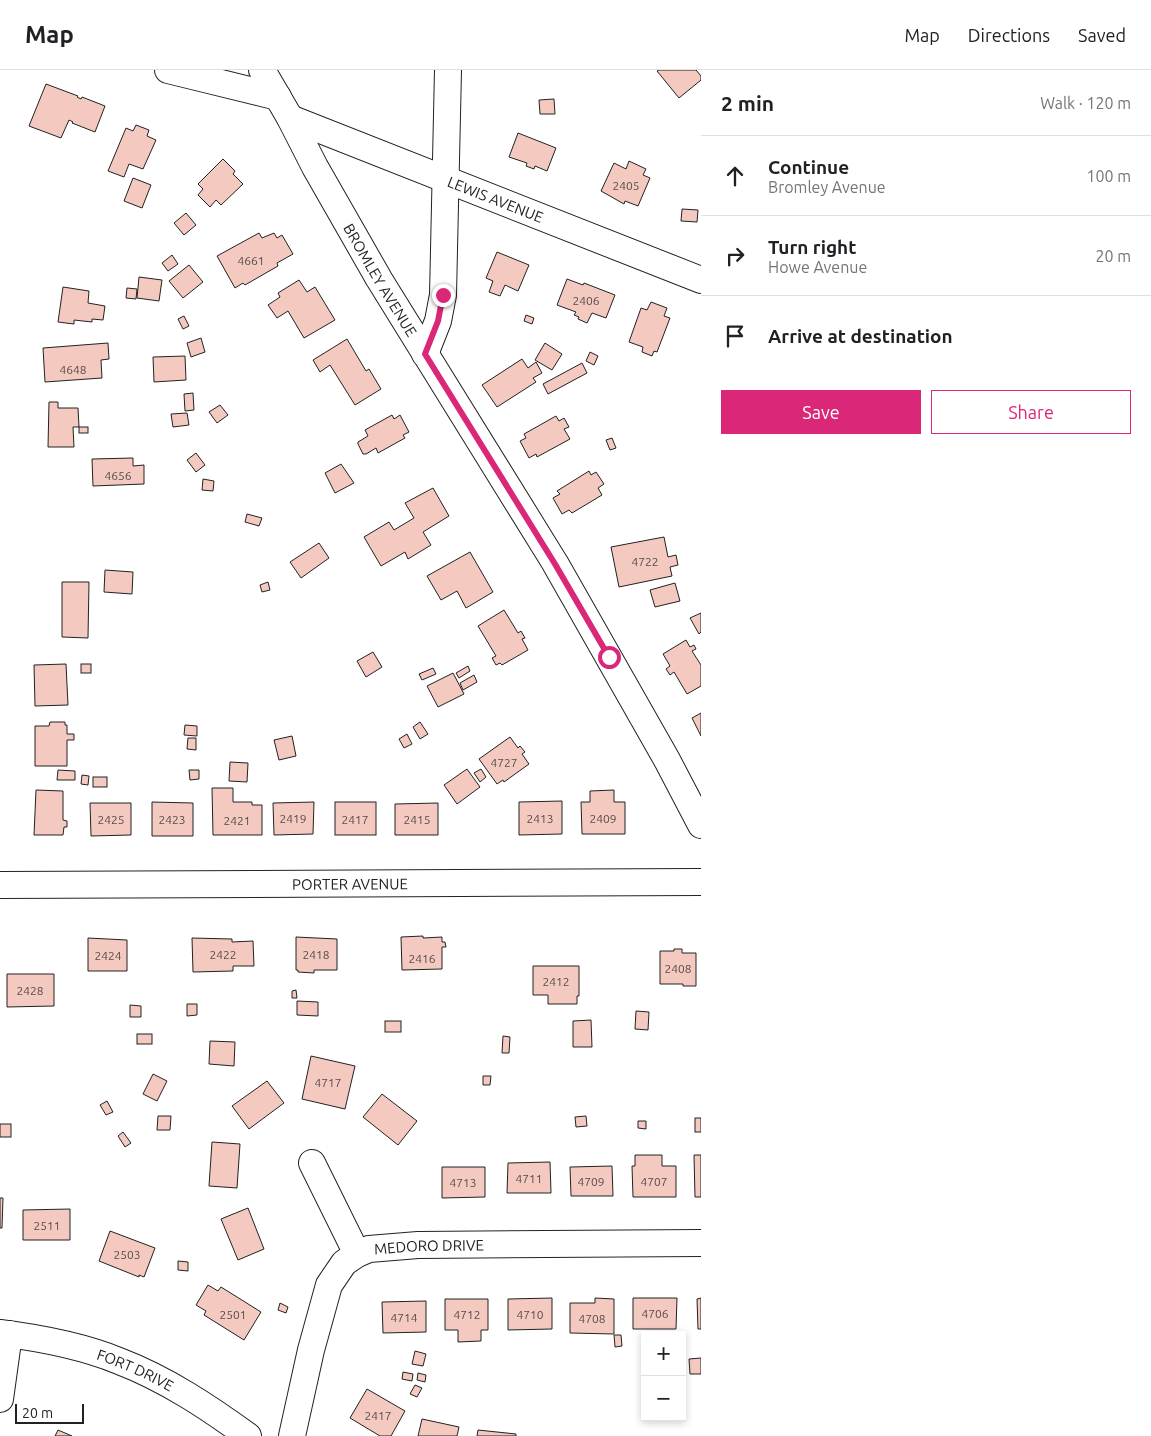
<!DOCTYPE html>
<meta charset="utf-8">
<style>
:root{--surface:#fff;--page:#f2f2f2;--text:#202124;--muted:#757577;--line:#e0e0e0;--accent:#db2777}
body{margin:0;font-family:Ubuntu,sans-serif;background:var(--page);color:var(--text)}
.controls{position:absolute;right:15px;bottom:15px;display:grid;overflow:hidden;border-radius:0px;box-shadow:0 2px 8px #0003}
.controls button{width:45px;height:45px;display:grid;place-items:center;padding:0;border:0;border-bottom:1px solid var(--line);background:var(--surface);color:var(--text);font:25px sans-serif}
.scale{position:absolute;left:15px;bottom:12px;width:69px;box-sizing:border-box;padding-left:5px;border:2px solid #222;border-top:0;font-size:14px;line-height:18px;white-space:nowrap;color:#222;-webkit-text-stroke:4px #fff;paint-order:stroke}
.stop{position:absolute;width:15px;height:15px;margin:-11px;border:4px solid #db2777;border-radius:50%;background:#fff}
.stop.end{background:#db2777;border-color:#fff;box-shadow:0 1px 5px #0008}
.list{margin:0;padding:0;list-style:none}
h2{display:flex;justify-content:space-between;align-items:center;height:65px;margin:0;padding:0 20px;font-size:21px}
h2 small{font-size:16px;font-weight:400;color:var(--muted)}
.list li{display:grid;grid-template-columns:32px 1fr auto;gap:15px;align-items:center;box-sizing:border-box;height:80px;padding:0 20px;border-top:1px solid var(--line)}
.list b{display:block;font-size:19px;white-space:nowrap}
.list p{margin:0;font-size:16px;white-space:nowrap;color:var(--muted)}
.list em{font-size:16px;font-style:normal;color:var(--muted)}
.actions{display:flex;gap:10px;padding:15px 20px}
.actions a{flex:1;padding:11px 0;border:1px solid var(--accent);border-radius:0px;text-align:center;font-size:18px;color:var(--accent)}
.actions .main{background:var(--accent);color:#fff}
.icon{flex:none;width:28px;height:28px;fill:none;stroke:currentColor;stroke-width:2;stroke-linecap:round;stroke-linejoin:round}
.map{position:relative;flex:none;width:701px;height:1366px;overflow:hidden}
header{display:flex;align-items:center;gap:30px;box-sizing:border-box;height:70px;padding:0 25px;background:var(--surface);border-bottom:1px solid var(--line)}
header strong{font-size:24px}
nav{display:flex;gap:28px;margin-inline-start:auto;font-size:18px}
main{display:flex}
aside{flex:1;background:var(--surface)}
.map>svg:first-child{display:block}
.building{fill:#f3c9c0;stroke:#222}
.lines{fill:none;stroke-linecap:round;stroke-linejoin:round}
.minor-casing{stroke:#222;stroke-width:28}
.minor{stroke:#fff;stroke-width:26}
.route{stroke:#db2777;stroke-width:6}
.labels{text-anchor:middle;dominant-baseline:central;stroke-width:4;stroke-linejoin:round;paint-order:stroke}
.number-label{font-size:12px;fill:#564c4a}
.street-label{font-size:15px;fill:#222;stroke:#fff}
</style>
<header>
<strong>Map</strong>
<nav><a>Map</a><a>Directions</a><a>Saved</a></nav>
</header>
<main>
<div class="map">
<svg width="701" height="1366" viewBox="0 0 701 1366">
<rect width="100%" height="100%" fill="#fff"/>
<g class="building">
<path d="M 659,0 L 696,0 L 701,6 L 701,10 L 679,28 L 657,1 Z"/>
<path d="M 46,14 L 78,26 L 77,27 L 81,29 L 82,27 L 105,36 L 95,62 L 72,53 L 73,52 L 69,50 L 61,68 L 29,56 Z"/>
<path d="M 554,29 L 555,44 L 540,44 L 539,30 Z"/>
<path d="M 136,55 L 149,60 L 147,66 L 156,70 L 143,99 L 129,94 L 124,107 L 108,101 L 126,58 L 133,61 Z"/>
<path d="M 518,63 L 556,78 L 547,101 L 535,96 L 534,99 L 526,96 L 527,93 L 509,87 Z"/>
<path d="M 223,89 L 235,101 L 233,104 L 243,114 L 221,135 L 216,130 L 210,137 L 198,125 L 203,119 L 198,114 Z"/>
<path d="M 629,91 L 646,99 L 643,105 L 650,108 L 638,136 L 625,131 L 624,134 L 601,121 L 614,93 L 626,99 Z"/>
<path d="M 133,108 L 151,115 L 142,138 L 124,131 Z"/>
<path d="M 682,139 L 698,140 L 697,152 L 681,151 Z"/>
<path d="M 186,143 L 196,155 L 184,165 L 174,153 Z"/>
<path d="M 259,163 L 262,168 L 274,163 L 277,168 L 282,165 L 293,184 L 277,193 L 278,196 L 245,215 L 243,213 L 235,218 L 217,186 Z"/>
<path d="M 497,182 L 529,195 L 518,221 L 505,215 L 500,226 L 489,222 L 493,211 L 486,208 Z"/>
<path d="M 172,185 L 178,194 L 168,201 L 162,193 Z"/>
<path d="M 189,195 L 203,212 L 183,228 L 169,211 Z"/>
<path d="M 139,207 L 162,210 L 159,231 L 137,228 Z"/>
<path d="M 567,209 L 583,215 L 584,213 L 615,225 L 606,248 L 592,243 L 587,253 L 578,249 L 579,247 L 574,245 L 576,242 L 557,235 Z"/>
<path d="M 299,210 L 307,222 L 315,217 L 335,250 L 304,268 L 288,241 L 277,248 L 268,235 L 280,227 L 278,223 Z"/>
<path d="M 63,217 L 89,221 L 88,233 L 105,236 L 103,250 L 92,249 L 92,252 L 74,250 L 74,254 L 58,252 Z"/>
<path d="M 127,218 L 137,219 L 136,229 L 126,228 Z"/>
<path d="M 651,232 L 667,238 L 664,246 L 670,248 L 657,282 L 654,281 L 652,286 L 642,282 L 643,277 L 629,272 L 641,238 L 647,240 Z"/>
<path d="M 526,245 L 534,248 L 532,254 L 524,251 Z"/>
<path d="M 184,246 L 189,256 L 183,259 L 178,249 Z"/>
<path d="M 201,268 L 205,282 L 191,287 L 187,273 Z"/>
<path d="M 347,269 L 366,301 L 369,299 L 381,319 L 355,335 L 330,295 L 320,302 L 313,290 Z"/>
<path d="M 108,273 L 109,289 L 101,290 L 102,308 L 45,312 L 43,278 Z"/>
<path d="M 545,273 L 562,284 L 552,300 L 535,290 Z"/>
<path d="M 590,282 L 598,286 L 594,295 L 586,291 Z"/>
<path d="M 185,286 L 186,310 L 154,312 L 153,287 Z"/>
<path d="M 522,289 L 528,298 L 536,292 L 542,303 L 533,308 L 536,312 L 497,337 L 482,315 Z"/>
<path d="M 582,293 L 587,303 L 548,324 L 543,314 Z"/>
<path d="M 193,323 L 194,340 L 185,341 L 184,324 Z"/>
<path d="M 49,332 L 58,332 L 58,338 L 78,338 L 79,357 L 73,357 L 74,377 L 48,377 Z"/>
<path d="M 220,335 L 228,345 L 217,353 L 209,342 Z"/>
<path d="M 187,343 L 189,355 L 173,357 L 171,344 Z"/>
<path d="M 392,345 L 394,349 L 400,345 L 409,362 L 403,365 L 405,368 L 378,383 L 376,378 L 366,384 L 363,384 L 358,374 L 358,372 L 368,366 L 365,360 Z"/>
<path d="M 556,346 L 559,351 L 564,348 L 569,357 L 564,359 L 570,369 L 537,387 L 536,384 L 529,388 L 520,371 L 526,368 L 524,364 Z"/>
<rect x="79" y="357" width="9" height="6"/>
<path d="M 612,368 L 616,378 L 610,380 L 606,370 Z"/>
<path d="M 196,383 L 205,395 L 196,402 L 187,390 Z"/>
<path d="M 133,388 L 133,396 L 144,395 L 144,414 L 93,416 L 92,389 Z"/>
<path d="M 341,394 L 354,413 L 335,423 L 325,403 Z"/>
<path d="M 589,401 L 591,405 L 596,402 L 604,414 L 598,418 L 602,425 L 572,443 L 569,440 L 562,444 L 553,428 L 560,424 L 557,421 Z"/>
<path d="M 203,409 L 214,411 L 213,421 L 202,420 Z"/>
<path d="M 433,418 L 449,446 L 423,462 L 431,475 L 408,489 L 405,482 L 381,496 L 364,467 L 389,452 L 394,460 L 414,448 L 405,433 Z"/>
<path d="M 247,444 L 262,448 L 259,456 L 245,452 Z"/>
<path d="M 664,467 L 668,487 L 676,485 L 678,495 L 670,497 L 672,506 L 619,517 L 611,477 Z"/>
<path d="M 319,473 L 329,488 L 301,508 L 290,492 Z"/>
<path d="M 470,482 L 493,522 L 466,538 L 457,521 L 441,530 L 427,506 Z"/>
<path d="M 105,500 L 133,502 L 132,524 L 104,522 Z"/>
<path d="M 62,512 L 89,512 L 88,568 L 62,567 Z"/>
<path d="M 268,512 L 270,520 L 262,522 L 260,515 Z"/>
<path d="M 675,513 L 680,531 L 655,537 L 650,520 Z"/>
<path d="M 504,540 L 518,563 L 521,561 L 525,568 L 522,569 L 528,580 L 502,595 L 500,593 L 496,595 L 492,588 L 496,586 L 478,556 Z"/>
<path d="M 701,543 L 701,562 L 699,564 L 690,548 Z"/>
<path d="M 686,570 L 690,577 L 694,575 L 696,579 L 692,581 L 701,595 L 701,616 L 687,624 L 674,602 L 670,605 L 666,599 L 670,596 L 663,584 Z"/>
<path d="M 373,582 L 382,597 L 366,607 L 357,591 Z"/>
<path d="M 66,594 L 68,635 L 35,636 L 34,595 Z"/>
<rect x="81" y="594" width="10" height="9"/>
<path d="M 468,596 L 470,601 L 459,608 L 456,603 Z"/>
<path d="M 433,598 L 436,604 L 422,610 L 419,604 Z"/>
<path d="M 453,603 L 464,624 L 438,637 L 427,616 Z"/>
<path d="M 474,605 L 477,612 L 463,620 L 460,613 Z"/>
<path d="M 701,643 L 701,666 L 692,648 Z"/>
<path d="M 50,652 L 65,652 L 65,655 L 67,655 L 67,664 L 74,664 L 74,670 L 67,670 L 67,696 L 35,696 L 35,656 L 49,656 Z"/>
<path d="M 420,652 L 428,664 L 420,669 L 413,657 Z"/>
<path d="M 185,655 L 197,656 L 197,666 L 184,665 Z"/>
<path d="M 407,664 L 412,674 L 404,678 L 399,669 Z"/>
<path d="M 292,666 L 296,686 L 279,690 L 274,670 Z"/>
<path d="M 510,667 L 518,678 L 520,676 L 525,682 L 522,684 L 529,694 L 504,712 L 503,710 L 497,714 L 479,689 Z"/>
<path d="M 188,668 L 196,668 L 196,680 L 187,679 Z"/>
<path d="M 230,692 L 248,693 L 247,712 L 229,711 Z"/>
<path d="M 467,699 L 480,717 L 457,734 L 444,715 Z"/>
<path d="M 481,699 L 486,707 L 480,712 L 474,703 Z"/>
<path d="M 58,700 L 75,701 L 75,710 L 57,710 Z"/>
<path d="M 189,700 L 199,700 L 199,709 L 190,710 Z"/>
<path d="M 82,705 L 89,706 L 88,715 L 81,714 Z"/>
<rect x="93" y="707" width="14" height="10"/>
<path d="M 212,718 L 233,718 L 233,732 L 252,732 L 252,735 L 262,735 L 262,765 L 213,765 Z"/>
<path d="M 36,720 L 63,721 L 63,750 L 67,751 L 67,757 L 64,757 L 63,765 L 34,765 Z"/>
<path d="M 614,720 L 614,732 L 625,732 L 625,764 L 582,764 L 581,732 L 590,732 L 590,721 Z"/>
<path d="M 562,731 L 562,764 L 519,765 L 519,732 Z"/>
<path d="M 152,732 L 193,733 L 193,766 L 152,766 Z"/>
<path d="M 314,732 L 313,764 L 274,765 L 273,733 Z"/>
<rect x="335" y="732" width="41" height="33"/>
<path d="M 90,733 L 131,733 L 131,765 L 91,766 Z"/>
<path d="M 438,733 L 438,765 L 395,765 L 395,734 Z"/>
<path d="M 423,866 L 423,868 L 442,867 L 442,872 L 445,872 L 446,877 L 442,877 L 442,899 L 402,900 L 401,867 Z"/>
<path d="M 296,867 L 337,869 L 337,900 L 314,900 L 314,903 L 298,902 L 298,900 L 296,900 Z"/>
<path d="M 88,868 L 127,870 L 127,901 L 88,901 Z"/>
<path d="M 192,868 L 232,869 L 232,872 L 253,871 L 254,896 L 233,896 L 233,901 L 193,902 Z"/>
<path d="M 674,879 L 682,879 L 682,883 L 696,883 L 696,916 L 683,916 L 683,914 L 660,914 L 660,881 L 674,881 Z"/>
<path d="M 533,896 L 579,896 L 579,926 L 577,926 L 577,934 L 548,934 L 548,925 L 533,925 Z"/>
<path d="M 7,904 L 54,904 L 54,936 L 7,937 Z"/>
<path d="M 296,920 L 297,928 L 292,928 L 292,921 Z"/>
<path d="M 297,931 L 318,932 L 318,946 L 297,945 Z"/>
<path d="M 187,934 L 197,934 L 197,945 L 187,946 Z"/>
<path d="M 130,935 L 141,936 L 141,947 L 130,947 Z"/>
<path d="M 636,941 L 649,942 L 648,960 L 635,959 Z"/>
<path d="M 591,950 L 592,977 L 573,977 L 573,951 Z"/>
<rect x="385" y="951" width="16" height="11"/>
<rect x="137" y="964" width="15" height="10"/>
<path d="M 503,966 L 510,967 L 509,983 L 502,983 Z"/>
<path d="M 210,971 L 235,972 L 234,996 L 209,994 Z"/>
<path d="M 311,986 L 355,996 L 345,1039 L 302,1029 Z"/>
<path d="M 153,1004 L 167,1011 L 157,1031 L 143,1024 Z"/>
<path d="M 483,1006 L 491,1006 L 490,1015 L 483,1015 Z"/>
<path d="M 267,1011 L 284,1033 L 249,1059 L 232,1036 Z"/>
<path d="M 382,1024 L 417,1051 L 398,1075 L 363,1047 Z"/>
<path d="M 107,1031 L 113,1042 L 106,1045 L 100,1035 Z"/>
<path d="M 158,1046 L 171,1046 L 170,1060 L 157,1060 Z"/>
<path d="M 586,1046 L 587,1056 L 576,1057 L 575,1047 Z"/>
<rect x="695" y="1048" width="6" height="14"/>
<path d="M 638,1051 L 646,1051 L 646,1059 L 638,1058 Z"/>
<rect x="0" y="1054" width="11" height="13"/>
<path d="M 123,1062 L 131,1073 L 125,1077 L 118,1066 Z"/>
<path d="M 212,1072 L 240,1074 L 237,1118 L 209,1116 Z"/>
<path d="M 635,1085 L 662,1085 L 662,1096 L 676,1096 L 676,1127 L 633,1127 L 632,1096 L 635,1096 Z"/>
<path d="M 694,1085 L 701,1085 L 701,1127 L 695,1127 Z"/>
<path d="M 550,1092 L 551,1123 L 507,1123 L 508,1093 Z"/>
<path d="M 612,1096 L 613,1126 L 571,1126 L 570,1097 Z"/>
<path d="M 442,1097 L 485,1097 L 485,1127 L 442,1128 Z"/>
<path d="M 0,1128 L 3,1128 L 2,1158 L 0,1158 Z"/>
<path d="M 248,1138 L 264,1179 L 238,1190 L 221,1149 Z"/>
<path d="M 70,1139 L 70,1170 L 23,1170 L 23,1140 Z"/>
<path d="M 110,1161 L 155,1178 L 144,1207 L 139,1205 L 139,1207 L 99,1191 Z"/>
<path d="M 178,1191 L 188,1192 L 188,1201 L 178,1200 Z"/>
<path d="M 208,1215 L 218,1221 L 221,1217 L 261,1242 L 244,1270 L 204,1245 L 206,1241 L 196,1235 Z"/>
<path d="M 552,1228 L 552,1259 L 508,1260 L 508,1229 Z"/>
<path d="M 595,1228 L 614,1229 L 614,1264 L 570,1263 L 570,1233 L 595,1233 Z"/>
<path d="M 633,1228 L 677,1228 L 676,1259 L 633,1259 Z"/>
<path d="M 701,1228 L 701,1259 L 698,1259 L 697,1229 Z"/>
<path d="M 445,1229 L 488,1229 L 488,1260 L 481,1260 L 481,1271 L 458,1272 L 458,1260 L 445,1260 Z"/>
<path d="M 426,1231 L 426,1262 L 383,1263 L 382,1232 Z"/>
<path d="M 280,1233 L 288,1237 L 286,1243 L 278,1240 Z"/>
<path d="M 614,1265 L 621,1265 L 622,1276 L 615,1277 Z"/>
<path d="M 415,1281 L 426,1284 L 423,1296 L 412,1294 Z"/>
<path d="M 701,1288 L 701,1304 L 690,1304 L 689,1289 Z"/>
<path d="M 403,1302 L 413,1304 L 412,1311 L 402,1309 Z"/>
<path d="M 418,1303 L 426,1305 L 425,1312 L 417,1310 Z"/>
<path d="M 415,1315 L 422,1318 L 417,1327 L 410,1324 Z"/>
<path d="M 367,1319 L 405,1341 L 391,1366 L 380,1366 L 350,1348 Z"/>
<path d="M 422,1349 L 459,1357 L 457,1366 L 418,1366 Z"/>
<path d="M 58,1360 L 72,1366 L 55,1366 Z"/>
<path d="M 478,1360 L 516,1364 L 516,1366 L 477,1366 Z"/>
</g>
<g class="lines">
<defs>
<g id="minor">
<path d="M 168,0 L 278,27"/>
<path id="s1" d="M 262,0 L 290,48 L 315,97 L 379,209 L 555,493 L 667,690 L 701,755"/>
<path id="s2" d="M 290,48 L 701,210"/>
<path d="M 425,284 L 438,251 L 443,225 L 448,0"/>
<path id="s3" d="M 0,815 L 701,812"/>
<path d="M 312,1093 L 357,1184"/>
<path id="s4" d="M 0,1263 C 40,1268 82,1276 119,1291 C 166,1309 208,1337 248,1366"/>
<path d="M 0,1329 L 9,1264"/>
<path id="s5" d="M 292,1366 L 311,1280 L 329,1215 L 344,1193 L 357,1184 L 369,1179 L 418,1175 L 701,1173"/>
</g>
</defs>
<use href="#minor" class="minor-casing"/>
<use href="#minor" class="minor"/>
</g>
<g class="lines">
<path class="route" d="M 443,225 L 438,251 L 425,284 L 555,494 L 609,587"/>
</g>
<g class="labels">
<g class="number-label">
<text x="626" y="115">2405</text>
<text x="251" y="190">4661</text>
<text x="586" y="230">2406</text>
<text x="73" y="299">4648</text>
<text x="118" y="405">4656</text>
<text x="645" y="491">4722</text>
<text x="504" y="692">4727</text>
<text x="293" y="748">2419</text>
<text x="540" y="748">2413</text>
<text x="603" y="748">2409</text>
<text x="111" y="749">2425</text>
<text x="172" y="749">2423</text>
<text x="355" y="749">2417</text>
<text x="417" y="749">2415</text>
<text x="237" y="750">2421</text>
<text x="223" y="884">2422</text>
<text x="316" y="884">2418</text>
<text x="108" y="885">2424</text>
<text x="422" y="888">2416</text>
<text x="678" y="898">2408</text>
<text x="556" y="911">2412</text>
<text x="30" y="920">2428</text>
<text x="328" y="1012">4717</text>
<text x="529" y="1108">4711</text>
<text x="591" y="1111">4709</text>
<text x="654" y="1111">4707</text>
<text x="463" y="1112">4713</text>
<text x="47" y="1155">2511</text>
<text x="127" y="1184">2503</text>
<text x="655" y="1243">4706</text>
<text x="233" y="1244">2501</text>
<text x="467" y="1244">4712</text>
<text x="530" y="1244">4710</text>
<text x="404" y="1247">4714</text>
<text x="592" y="1248">4708</text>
<text x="378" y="1345">2417</text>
</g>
<g class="street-label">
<text stroke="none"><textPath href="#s2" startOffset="221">LEWIS AVENUE</textPath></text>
<text stroke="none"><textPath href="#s1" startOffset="241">BROMLEY AVENUE</textPath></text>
<text stroke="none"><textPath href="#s3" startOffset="350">PORTER AVENUE</textPath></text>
<text stroke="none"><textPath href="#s5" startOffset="271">MEDORO DRIVE</textPath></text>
<text stroke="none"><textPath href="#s4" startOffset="141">FORT DRIVE</textPath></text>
</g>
</g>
</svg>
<div class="controls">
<button>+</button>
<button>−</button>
</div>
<div class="scale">20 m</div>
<div class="stop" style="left:609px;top:587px"></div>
<div class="stop end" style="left:443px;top:225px"></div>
</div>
<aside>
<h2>2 min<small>Walk · 120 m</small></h2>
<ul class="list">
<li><svg class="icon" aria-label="ahead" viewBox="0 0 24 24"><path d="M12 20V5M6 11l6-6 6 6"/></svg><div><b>Continue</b><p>Bromley Avenue</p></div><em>100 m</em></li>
<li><svg class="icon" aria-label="right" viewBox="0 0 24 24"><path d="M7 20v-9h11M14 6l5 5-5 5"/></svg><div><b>Turn right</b><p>Howe Avenue</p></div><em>20 m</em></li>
<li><svg class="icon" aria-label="arrive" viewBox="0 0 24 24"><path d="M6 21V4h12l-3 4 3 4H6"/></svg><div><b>Arrive at destination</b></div></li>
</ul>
<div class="actions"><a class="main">Save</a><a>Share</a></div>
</aside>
</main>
